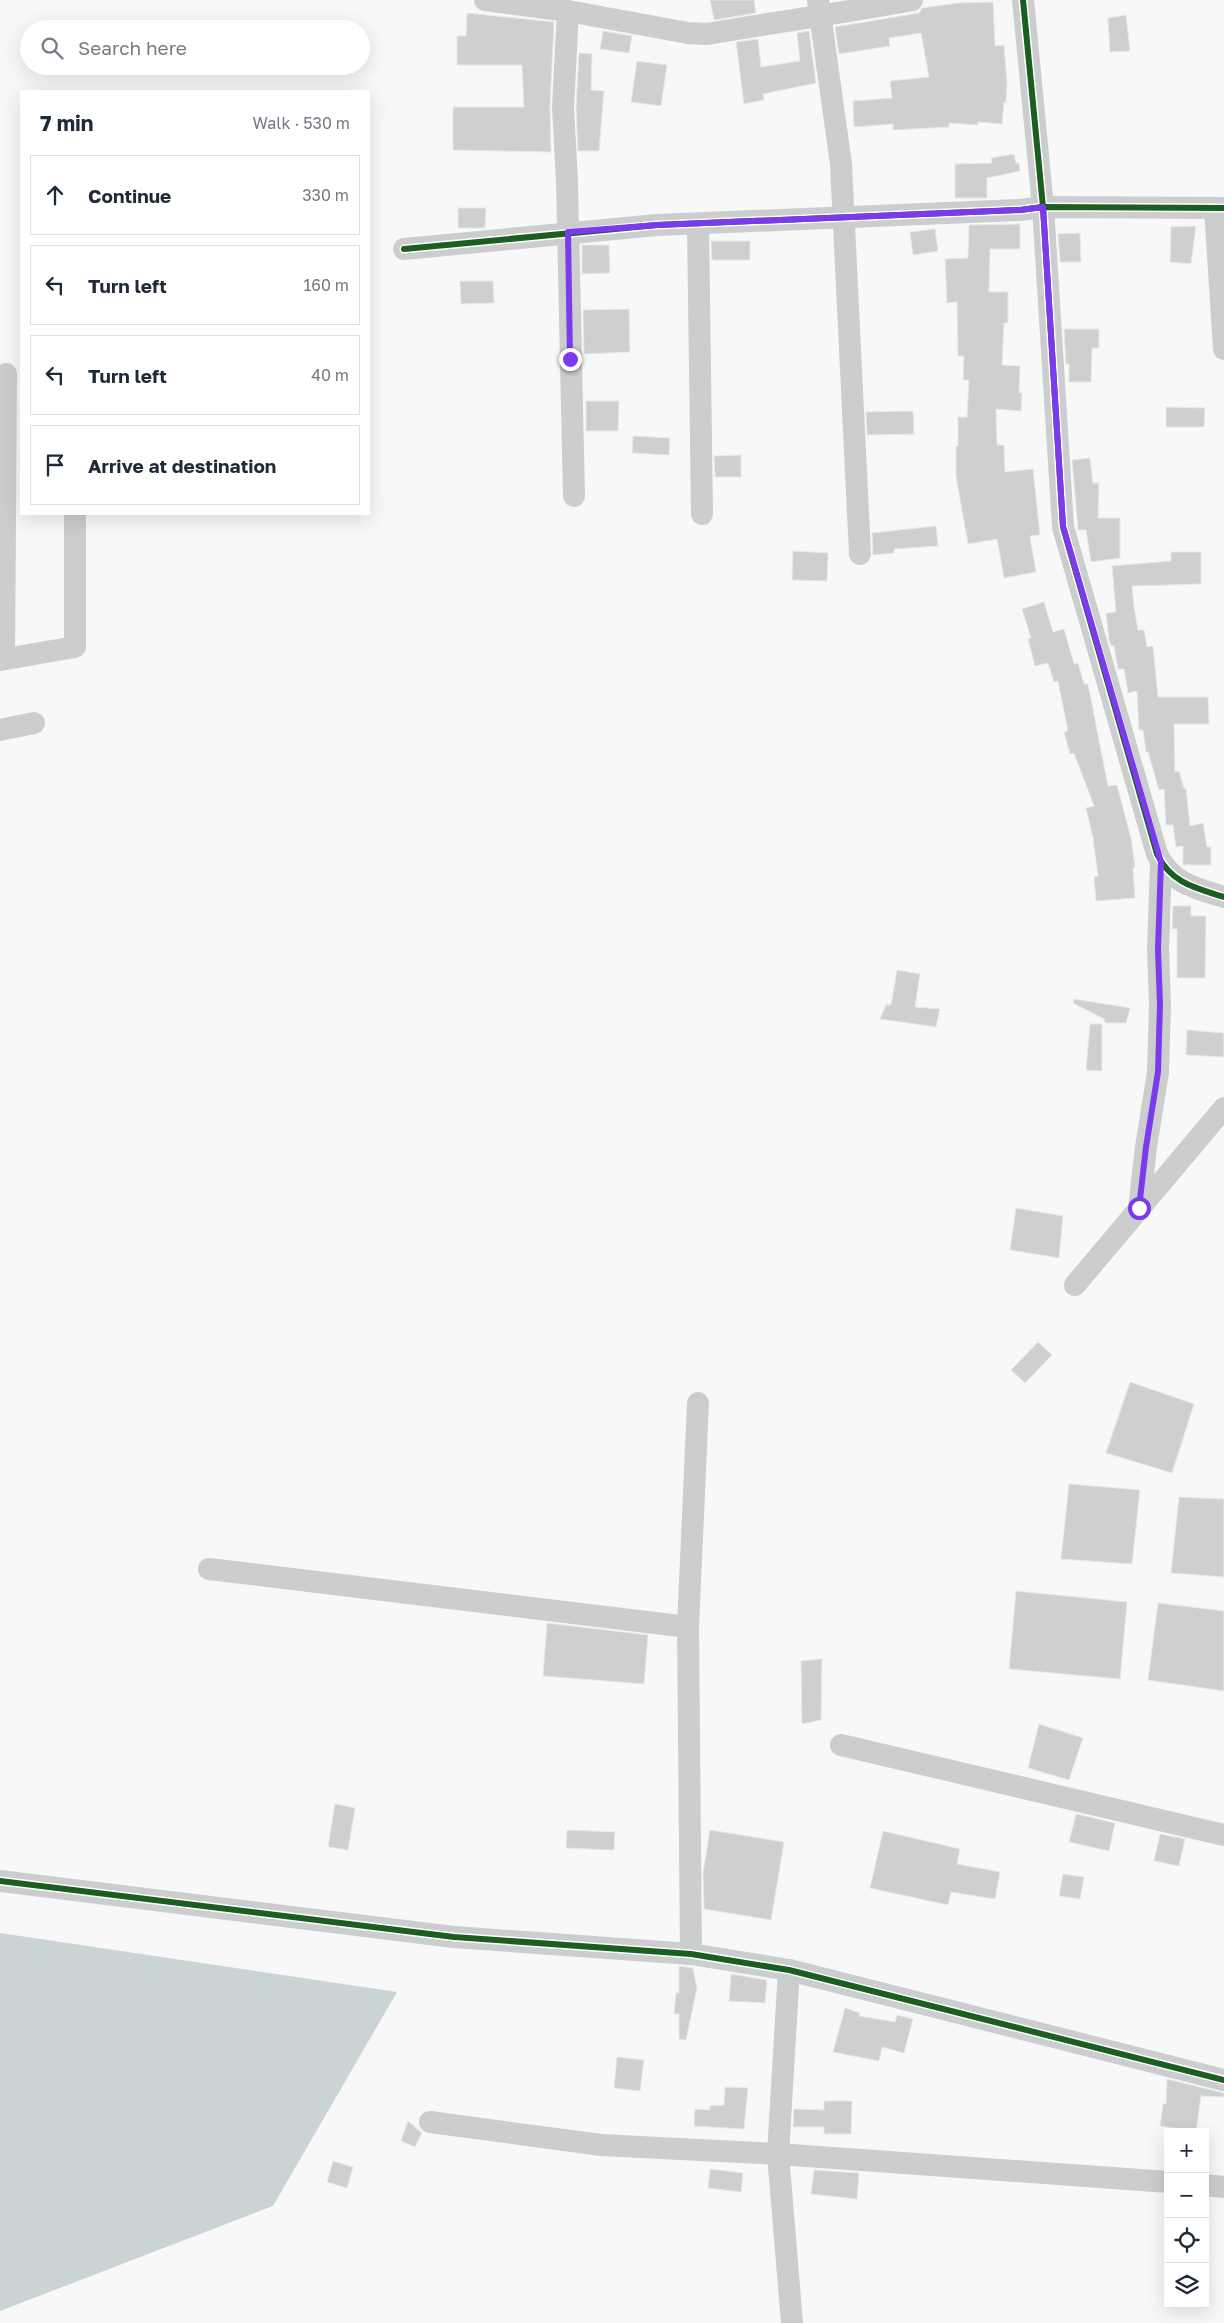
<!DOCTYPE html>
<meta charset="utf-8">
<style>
:root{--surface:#fff;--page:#f6f6f7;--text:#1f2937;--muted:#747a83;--line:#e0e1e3}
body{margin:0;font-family:"Golos Text",sans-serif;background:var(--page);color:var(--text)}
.controls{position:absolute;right:15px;bottom:15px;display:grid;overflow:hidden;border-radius:0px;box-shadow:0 5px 20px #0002}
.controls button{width:45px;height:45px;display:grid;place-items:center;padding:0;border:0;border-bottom:1px solid var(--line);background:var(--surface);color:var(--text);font:25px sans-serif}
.stop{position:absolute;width:15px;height:15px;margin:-11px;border:4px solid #7c3aed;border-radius:50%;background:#fff}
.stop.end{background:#7c3aed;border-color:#fff;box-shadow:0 1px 5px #0008}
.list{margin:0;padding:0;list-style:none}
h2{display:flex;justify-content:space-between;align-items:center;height:65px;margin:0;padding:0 20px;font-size:21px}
h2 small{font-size:16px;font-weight:400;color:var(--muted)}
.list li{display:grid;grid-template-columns:32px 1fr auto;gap:15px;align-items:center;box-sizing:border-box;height:80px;margin:0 10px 10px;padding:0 10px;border:1px solid var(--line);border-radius:0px}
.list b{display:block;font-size:19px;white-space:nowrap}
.list em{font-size:16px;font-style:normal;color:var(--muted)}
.icon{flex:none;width:28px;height:28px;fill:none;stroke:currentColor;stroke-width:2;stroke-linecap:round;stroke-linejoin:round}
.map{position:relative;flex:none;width:1224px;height:2323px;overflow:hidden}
.search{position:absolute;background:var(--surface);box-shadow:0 5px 20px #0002;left:20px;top:20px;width:350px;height:55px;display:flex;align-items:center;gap:12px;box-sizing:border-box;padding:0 18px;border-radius:28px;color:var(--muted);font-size:19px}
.panel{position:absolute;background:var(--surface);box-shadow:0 5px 20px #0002;left:20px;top:90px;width:350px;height:425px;border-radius:0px}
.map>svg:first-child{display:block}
.water{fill:#cbd4d5}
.building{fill:#cecfd0;stroke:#e8e8e8}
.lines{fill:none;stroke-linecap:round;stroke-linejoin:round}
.minor{stroke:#cbcdce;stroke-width:22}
.cycleway-casing{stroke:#fff;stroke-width:9}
.cycleway{stroke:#1b5e20;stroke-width:6}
.route{stroke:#7c3aed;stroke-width:6}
</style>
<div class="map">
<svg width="1224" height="2323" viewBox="0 0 1224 2323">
<rect width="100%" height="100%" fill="#f8f8f8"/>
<path class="water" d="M 0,1933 L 397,1992 L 273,2206 L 0,2311 Z"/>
<g class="building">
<path d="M 710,0 L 754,0 L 756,13 L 714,20 Z"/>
<path d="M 993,2 L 995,46 L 1004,45 L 1007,82 L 1006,103 L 1004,102 L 1002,124 L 978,122 L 978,125 L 949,123 L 949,127 L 893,130 L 893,124 L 854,127 L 853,101 L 892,98 L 890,81 L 929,77 L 921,33 L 889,38 L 890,46 L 839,54 L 835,27 L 919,13 L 922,8 L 958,3 Z"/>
<path d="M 467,13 L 554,22 L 550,106 L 551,152 L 453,150 L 453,107 L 524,107 L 522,65 L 457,65 L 457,36 L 466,36 Z"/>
<path d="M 1126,15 L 1130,51 L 1110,52 L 1108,18 Z"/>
<path d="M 603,31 L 632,36 L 629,53 L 600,49 Z"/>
<path d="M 809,31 L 816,83 L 763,94 L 764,100 L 744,104 L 736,42 L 758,39 L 761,67 L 800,61 L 797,33 Z"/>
<path d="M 579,53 L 592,54 L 591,90 L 604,91 L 599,151 L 578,151 L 576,107 Z"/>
<path d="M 637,61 L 667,65 L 661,106 L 631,102 Z"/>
<path d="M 1014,154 L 1016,163 L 1019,163 L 1020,171 L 987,178 L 987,198 L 955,198 L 955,164 L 992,163 L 991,158 Z"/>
<path d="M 458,208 L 486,208 L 485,228 L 458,228 Z"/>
<path d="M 1020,224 L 1020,249 L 990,249 L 989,292 L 1008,292 L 1008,323 L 1004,323 L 1002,365 L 1020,366 L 1019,393 L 1022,393 L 1021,411 L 996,409 L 997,445 L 1004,445 L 1005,472 L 1033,469 L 1040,535 L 1030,536 L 1036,572 L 1004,578 L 997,539 L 968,544 L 956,476 L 956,446 L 958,446 L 958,417 L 967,417 L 969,380 L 963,380 L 964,356 L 958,356 L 957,302 L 947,303 L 945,259 L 968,258 L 969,225 Z"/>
<path d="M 1196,226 L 1191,264 L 1170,262 L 1171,227 Z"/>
<path d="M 935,229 L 938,251 L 913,255 L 910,232 Z"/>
<path d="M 1080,233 L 1081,262 L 1060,262 L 1058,234 Z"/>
<path d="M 711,241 L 750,241 L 750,260 L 712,260 Z"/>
<path d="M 582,245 L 609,245 L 610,273 L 582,274 Z"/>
<path d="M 460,281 L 493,281 L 494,303 L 461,304 Z"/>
<path d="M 629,309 L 630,352 L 584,354 L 583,310 Z"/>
<path d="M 1064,329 L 1099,329 L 1099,348 L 1092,348 L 1091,382 L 1069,382 L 1069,364 L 1066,364 Z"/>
<path d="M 586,401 L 619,401 L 618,431 L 586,431 Z"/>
<path d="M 1166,407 L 1205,408 L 1204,427 L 1166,427 Z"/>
<path d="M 913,411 L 914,434 L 867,435 L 866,412 Z"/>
<path d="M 633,436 L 670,438 L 669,455 L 632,453 Z"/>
<path d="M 741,455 L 741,477 L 715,477 L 714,456 Z"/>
<path d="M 1090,458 L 1093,483 L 1099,483 L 1098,518 L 1120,518 L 1120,558 L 1091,562 L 1086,530 L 1078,530 L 1072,460 Z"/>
<path d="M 936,526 L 938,546 L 894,549 L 894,553 L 873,555 L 872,533 Z"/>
<path d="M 793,551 L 828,553 L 827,581 L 792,580 Z"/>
<path d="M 1171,552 L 1201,552 L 1201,584 L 1132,586 L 1134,607 L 1138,630 L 1144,630 L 1147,647 L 1153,646 L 1158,697 L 1208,697 L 1209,724 L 1174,724 L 1175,772 L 1179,771 L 1184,789 L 1186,788 L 1190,826 L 1203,823 L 1207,847 L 1211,847 L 1211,865 L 1183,865 L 1183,846 L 1176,847 L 1173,825 L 1166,825 L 1164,789 L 1159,790 L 1148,752 L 1146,752 L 1143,730 L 1139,730 L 1137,691 L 1128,693 L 1124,669 L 1118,669 L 1114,646 L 1111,646 L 1109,640 L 1106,613 L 1116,612 L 1112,566 L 1171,561 Z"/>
<path d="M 1044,602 L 1053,632 L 1064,629 L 1074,664 L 1078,663 L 1084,684 L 1088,684 L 1108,786 L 1117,785 L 1131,838 L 1135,867 L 1133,868 L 1135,898 L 1096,901 L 1094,877 L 1098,876 L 1093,838 L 1086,808 L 1094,806 L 1074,753 L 1070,754 L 1064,732 L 1068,731 L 1058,681 L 1054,682 L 1048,663 L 1035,666 L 1028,639 L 1031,638 L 1022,609 Z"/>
<path d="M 1173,906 L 1191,906 L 1191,916 L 1206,916 L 1205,978 L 1177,978 L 1177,929 L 1172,929 Z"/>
<path d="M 897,970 L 920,974 L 915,1007 L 940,1009 L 936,1027 L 880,1019 L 886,1005 L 891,1005 Z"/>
<path d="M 1074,999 L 1130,1008 L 1126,1023 L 1105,1023 L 1104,1019 L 1073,1003 Z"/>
<path d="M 1090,1024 L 1102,1024 L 1102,1071 L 1086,1070 Z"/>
<path d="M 1187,1030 L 1224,1033 L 1224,1057 L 1186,1055 Z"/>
<path d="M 1016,1208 L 1063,1216 L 1059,1258 L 1010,1250 Z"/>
<path d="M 1038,1342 L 1052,1355 L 1025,1383 L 1011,1370 Z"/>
<path d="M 1130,1382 L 1194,1404 L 1172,1473 L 1106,1453 Z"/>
<path d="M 1069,1484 L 1140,1490 L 1132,1564 L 1061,1559 Z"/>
<path d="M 1179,1497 L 1224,1499 L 1224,1577 L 1171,1573 Z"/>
<path d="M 1016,1591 L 1127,1602 L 1120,1679 L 1009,1669 Z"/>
<path d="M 1158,1603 L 1224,1611 L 1224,1691 L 1148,1680 Z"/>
<path d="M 547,1623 L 648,1635 L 644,1684 L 543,1676 Z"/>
<path d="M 822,1659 L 821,1720 L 802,1724 L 801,1661 Z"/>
<path d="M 1039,1724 L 1083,1738 L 1069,1780 L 1028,1768 Z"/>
<path d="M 335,1804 L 355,1808 L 348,1850 L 328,1847 Z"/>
<path d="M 1076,1814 L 1115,1823 L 1109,1851 L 1069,1842 Z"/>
<path d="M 567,1830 L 615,1832 L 614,1850 L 566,1848 Z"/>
<path d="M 710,1830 L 784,1842 L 771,1920 L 704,1909 L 703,1873 Z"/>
<path d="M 883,1831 L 960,1849 L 957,1864 L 1000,1872 L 995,1899 L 951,1892 L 948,1905 L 870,1888 Z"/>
<path d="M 1160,1834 L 1185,1839 L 1179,1866 L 1154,1861 Z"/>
<path d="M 1063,1874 L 1084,1877 L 1080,1899 L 1059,1896 Z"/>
<path d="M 679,1966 L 693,1968 L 697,1988 L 686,2040 L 679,2039 L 679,2014 L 674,2014 L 676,1993 L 679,1993 Z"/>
<path d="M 731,1974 L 767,1980 L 765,2003 L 729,2001 Z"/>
<path d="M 845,2008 L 860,2013 L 859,2016 L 895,2022 L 897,2015 L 913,2019 L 904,2053 L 882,2047 L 879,2061 L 833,2052 Z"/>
<path d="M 617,2057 L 644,2060 L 640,2091 L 614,2088 Z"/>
<path d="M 1167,2079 L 1224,2093 L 1224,2097 L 1201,2096 L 1196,2131 L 1160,2126 L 1163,2104 L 1166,2104 Z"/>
<path d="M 725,2087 L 748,2088 L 744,2129 L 694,2126 L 695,2109 L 710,2110 L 710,2106 L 724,2105 Z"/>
<path d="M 824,2101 L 852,2101 L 851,2134 L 824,2134 L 824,2127 L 793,2127 L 794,2109 L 824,2110 Z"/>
<path d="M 408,2121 L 422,2133 L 415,2147 L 401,2141 Z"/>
<path d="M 333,2161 L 353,2167 L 347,2188 L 327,2182 Z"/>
<path d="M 710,2169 L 743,2173 L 741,2192 L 708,2188 Z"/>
<path d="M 814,2170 L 859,2173 L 857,2199 L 811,2194 Z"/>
</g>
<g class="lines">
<g class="minor">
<path d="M 485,0 L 568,11 L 688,33 L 707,34 C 776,22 844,13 912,0"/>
<path d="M 818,0 L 841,164 L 860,554"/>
<path d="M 1023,0 L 1043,207 L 1063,527 L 1157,854 C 1171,883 1195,888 1224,897"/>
<path d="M 568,11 L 563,107 L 567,182 L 574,496"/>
<path d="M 1215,208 L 1224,349"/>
<path d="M 698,224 L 702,514"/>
<path d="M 404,249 L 657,225 L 1020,210 L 1043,207 L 1224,208"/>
<path d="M 4,659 L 6,374"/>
<path d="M 0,660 L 75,647 L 75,514"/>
<path d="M 0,730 L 34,723"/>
<path d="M 1139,1208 L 1146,1147 L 1158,1072 L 1160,1005 L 1158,949 L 1161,862"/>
<path d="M 1075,1285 L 1224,1108"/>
<path d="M 209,1569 L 688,1627"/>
<path d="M 841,1745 L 1224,1835"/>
<path d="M 0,1881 L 454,1937 L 691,1954 L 789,1970 L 1224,2080"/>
<path d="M 691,1954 L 688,1627 L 698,1403"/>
<path d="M 789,1970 L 778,2154 L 792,2323"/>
<path d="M 430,2122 L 601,2145 L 778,2154 L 1168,2182"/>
<path d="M 1205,2185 L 1224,2187"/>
</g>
<defs>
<g id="cycleway">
<path d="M 1023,0 L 1043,207 L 1063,527 L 1157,854 C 1171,883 1195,888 1224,897"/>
<path d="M 404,249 L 657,225 L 1020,210 L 1043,207 L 1224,208"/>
<path d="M 0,1881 L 454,1937 L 691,1954 L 789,1970 L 1224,2080"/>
</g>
</defs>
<use href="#cycleway" class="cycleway-casing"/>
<use href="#cycleway" class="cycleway"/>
</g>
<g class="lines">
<path class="route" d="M 570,359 L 568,232 L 657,225 L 1020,210 L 1043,207 L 1063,526 L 1161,862 L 1158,949 L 1160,1005 L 1158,1072 L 1146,1147 L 1139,1208"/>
</g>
</svg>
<div class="controls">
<button>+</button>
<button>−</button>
<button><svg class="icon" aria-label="locate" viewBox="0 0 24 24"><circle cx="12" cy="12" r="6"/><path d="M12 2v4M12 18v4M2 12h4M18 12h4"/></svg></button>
<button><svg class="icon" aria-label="layers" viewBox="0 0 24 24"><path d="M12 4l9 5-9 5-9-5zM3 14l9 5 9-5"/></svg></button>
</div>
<div class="stop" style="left:1139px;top:1208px"></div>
<div class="stop end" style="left:570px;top:359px"></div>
<div class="search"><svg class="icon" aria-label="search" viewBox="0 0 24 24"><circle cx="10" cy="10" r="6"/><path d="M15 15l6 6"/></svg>Search here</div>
<section class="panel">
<h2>7 min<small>Walk · 530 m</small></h2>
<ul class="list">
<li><svg class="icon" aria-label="ahead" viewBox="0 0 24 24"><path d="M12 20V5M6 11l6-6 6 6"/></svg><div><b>Continue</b></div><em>330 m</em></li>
<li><svg class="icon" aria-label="left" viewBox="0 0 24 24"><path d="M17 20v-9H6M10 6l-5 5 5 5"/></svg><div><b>Turn left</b></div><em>160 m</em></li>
<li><svg class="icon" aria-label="left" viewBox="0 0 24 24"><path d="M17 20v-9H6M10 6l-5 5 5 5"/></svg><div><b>Turn left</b></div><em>40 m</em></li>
<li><svg class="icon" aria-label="arrive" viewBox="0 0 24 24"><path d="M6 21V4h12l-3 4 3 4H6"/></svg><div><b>Arrive at destination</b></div></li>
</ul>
</section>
</div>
